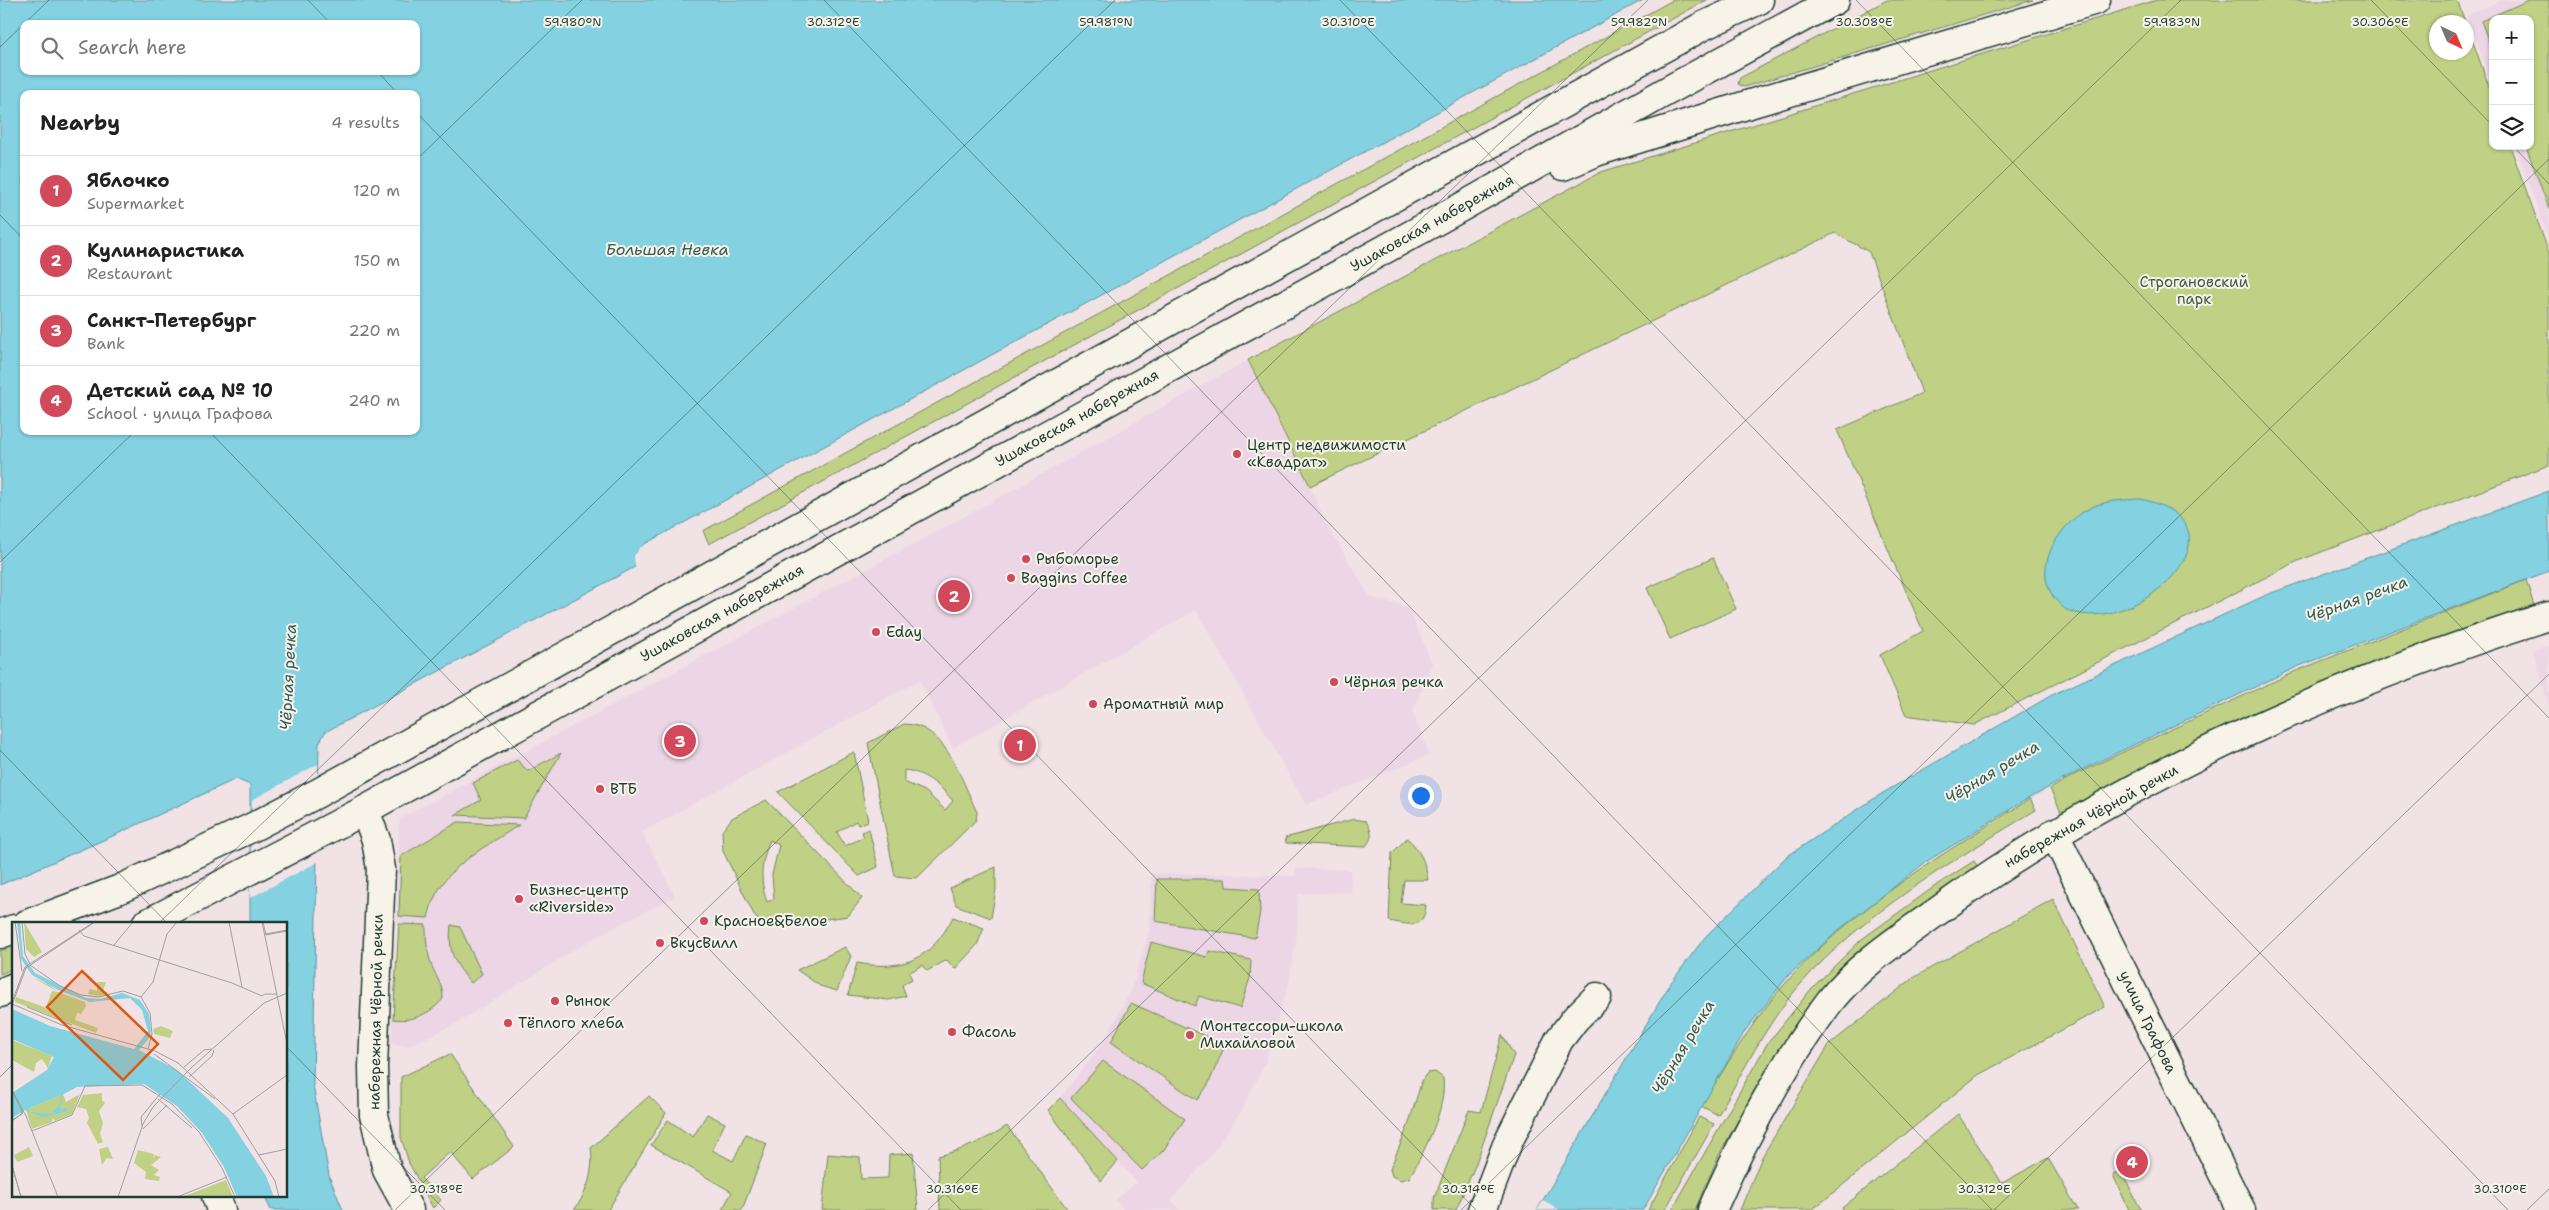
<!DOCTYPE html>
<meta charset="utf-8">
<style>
:root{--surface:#fff;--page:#f2f2f2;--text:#222;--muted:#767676;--line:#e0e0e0;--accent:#d1495b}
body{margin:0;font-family:"Shantell Sans",sans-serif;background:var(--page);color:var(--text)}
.controls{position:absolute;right:15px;top:15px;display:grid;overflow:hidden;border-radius:10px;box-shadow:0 1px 4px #0004}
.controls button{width:45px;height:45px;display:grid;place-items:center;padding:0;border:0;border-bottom:1px solid var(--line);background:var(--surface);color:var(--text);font:25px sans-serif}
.compass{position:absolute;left:2429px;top:15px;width:45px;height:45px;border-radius:50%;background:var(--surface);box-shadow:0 1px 4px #0004;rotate:136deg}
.you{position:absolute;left:1420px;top:795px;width:18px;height:18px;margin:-12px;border:4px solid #fff;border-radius:50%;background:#1a73e8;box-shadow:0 0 0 8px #1a73e833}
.badge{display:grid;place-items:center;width:32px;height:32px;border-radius:50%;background:var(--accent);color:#fff;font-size:16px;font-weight:700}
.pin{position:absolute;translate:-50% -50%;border:2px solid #fff;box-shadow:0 1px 5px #0006}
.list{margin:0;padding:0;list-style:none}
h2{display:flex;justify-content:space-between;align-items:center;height:65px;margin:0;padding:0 20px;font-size:21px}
h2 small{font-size:16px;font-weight:400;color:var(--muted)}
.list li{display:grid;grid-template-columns:32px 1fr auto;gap:15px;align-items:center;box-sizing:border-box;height:70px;padding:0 20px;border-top:1px solid var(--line)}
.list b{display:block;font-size:19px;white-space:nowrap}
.list p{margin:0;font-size:16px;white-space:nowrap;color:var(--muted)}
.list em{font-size:16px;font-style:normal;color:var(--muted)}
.icon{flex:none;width:28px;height:28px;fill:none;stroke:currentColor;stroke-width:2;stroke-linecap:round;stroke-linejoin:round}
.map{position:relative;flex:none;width:2549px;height:1210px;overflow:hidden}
.search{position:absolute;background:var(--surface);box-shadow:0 1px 4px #0004;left:20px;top:20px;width:400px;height:55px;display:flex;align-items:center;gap:12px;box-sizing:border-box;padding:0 18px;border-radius:10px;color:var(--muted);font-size:19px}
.panel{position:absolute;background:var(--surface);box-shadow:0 1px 4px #0004;left:20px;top:90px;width:400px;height:345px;border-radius:10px}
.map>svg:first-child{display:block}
.built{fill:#ecd6e5}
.green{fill:#c0d186;stroke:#70875d;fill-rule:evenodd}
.water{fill:#83d1e1;stroke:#5b969c;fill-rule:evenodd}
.pier{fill:#f1e2e6}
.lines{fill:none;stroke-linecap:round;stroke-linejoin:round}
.minor-casing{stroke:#1f3d34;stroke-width:31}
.major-casing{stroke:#1f3d34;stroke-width:31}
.minor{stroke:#f7f3e8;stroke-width:28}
.major{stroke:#f7f3e8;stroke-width:28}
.ticks{fill:none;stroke:#1f3d34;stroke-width:1;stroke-opacity:0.45}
.poi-dot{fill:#d1495b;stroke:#f7f3e8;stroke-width:2}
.labels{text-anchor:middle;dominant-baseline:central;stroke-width:4;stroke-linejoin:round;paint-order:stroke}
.street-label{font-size:15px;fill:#1f3d34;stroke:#f7f3e8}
.park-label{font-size:15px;fill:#3f5b44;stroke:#f7f3e8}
.poi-label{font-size:15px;fill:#1f3d34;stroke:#f7f3e8;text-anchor:start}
.water-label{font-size:16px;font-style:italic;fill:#335b57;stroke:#f7f3e8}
.inset-road{fill:none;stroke:#9da09f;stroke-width:1}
.view{fill:#de580e;fill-opacity:0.15;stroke:#de580e;stroke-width:2.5}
.inset-edge{fill:none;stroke:#1f3d34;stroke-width:2.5}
.ticks-label{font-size:12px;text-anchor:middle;fill:#1f3d34;stroke:#f7f3e8;stroke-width:4;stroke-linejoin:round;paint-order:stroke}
</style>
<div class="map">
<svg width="2549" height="1210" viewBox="0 0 2549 1210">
<rect width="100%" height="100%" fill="#f1e2e6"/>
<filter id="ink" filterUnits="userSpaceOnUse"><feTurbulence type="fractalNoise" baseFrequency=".02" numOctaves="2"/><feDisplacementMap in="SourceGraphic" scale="10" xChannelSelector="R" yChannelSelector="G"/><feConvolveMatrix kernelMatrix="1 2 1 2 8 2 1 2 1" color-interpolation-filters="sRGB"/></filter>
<g filter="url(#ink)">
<g class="built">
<path d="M 2502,0 L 2549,0 L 2549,240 L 2515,146 L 2530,146 L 2530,19 L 2493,19 L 2493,86 L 2467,15 Z"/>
<path d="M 1248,360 L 1331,532 L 1370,597 L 1408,607 L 1432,663 L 1413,712 L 1429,755 L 1306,805 L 1196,610 L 953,748 L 920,680 L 642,832 L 675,896 L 592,939 L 454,1025 L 408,1046 L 391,1044 L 397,953 L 399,819 L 964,517 Z"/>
<path d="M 2549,646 L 2549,706 L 2533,649 Z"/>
<path d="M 1296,868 L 1351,870 L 1351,892 L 1298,894 L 1297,932 L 1289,983 L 1265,1063 L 1242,1110 L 1210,1157 L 1171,1200 L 1180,1210 L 1124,1210 L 1116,1200 L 1137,1182 L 1060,1098 L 1102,1044 L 1131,991 L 1150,929 L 1151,873 L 1296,876 Z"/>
</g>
<g class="green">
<path d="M 1673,0 L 1707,0 L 709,544 L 703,531 Z"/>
<path d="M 1887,0 L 2033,0 L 1744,87 L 1738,84 L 1740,78 Z"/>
<path d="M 2157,0 L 2457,0 L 2465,22 L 2436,22 L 2436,52 L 2466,52 L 2467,25 L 2493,98 L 2493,146 L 2510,146 L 2549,253 L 2549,465 L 2298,561 L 1974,725 L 1906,715 L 1880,655 L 1923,631 L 1837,430 L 1922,393 L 1869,252 L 1835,233 L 1310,486 L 1248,360 L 1601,172 Z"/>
<path d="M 2529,0 L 2549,0 L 2549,209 L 2526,146 L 2530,146 L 2530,19 L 2493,19 L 2493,53 L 2481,21 Z"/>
<path d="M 1713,558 L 1736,609 L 1670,639 L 1647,588 Z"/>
<path d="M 2526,580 L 2535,609 L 2092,798 L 2062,814 L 2050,789 L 2076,774 L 2296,671 Z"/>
<path d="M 904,724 C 946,724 961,780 977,812 L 976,820 L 917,878 L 895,876 L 868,743 ZM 904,770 C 924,772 940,785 953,801 L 945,810 L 925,791 L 904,782 Z"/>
<path d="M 854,752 L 868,821 L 858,825 L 856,821 L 837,832 L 845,846 L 864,837 L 862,832 L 869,829 L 878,867 L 859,876 L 778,792 Z"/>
<path d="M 561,753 L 524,818 L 455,815 L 481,800 L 473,783 L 517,760 L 528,771 Z"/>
<path d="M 2030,799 L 2036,810 C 1953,861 1864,912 1799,986 C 1767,1022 1742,1074 1718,1115 L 1701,1106 C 1728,1063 1755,1016 1790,978 C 1858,905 1945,852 2030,799 Z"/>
<path d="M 766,800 L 862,898 L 848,916 L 769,927 L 759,922 L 753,913 L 723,851 L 722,831 L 732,818 ZM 770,840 L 779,845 L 772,875 L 774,899 L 767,902 C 759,879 761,862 770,840 Z"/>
<path d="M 1354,819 L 1366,821 C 1372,832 1374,837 1365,847 L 1286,843 L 1285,838 Z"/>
<path d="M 458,822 L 519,825 C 480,851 438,868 428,918 L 399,916 L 401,856 Z"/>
<path d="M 1407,838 C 1421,851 1425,862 1428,880 L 1404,880 L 1401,903 L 1426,905 C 1424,931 1408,924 1389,921 L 1392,853 Z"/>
<path d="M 1974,861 L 1978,867 L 1868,947 L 1819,994 L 1758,1083 L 1718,1157 L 1695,1210 L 1672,1210 L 1767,1044 L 1812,988 L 1862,939 L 1938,884 Z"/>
<path d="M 996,867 L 996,889 L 991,918 L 956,905 L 950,888 Z"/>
<path d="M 1157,879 L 1225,879 L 1226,887 L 1259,889 L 1260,912 L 1255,938 L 1155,921 Z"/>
<path d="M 2053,899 L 2105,1007 L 1978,1075 L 1812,1210 L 1740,1210 L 1762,1157 L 1829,1045 L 1913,978 Z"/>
<path d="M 953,917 L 984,928 L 977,945 L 955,969 L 947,960 L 927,971 L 922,965 L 909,973 L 912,979 L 902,985 L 906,996 L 889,1000 L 848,995 L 857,963 C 903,971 931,960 953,917 Z"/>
<path d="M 399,924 L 426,925 C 426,941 427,954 433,969 C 438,980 443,986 443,999 C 430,1014 412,1022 393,1019 Z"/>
<path d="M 451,925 L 460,927 L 482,974 L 471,983 C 454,963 448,952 451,925 Z"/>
<path d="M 1151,942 L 1207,957 L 1209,951 L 1251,960 L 1250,978 L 1240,1008 L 1199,996 L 1195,1006 L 1141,983 Z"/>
<path d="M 14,946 L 14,968 L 0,974 L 0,951 Z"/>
<path d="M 845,947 L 851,956 L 837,991 L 820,986 L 797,970 Z"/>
<path d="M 1131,1003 L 1225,1045 L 1208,1085 L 1197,1100 L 1111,1042 Z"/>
<path d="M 1502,1035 L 1514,1055 L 1475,1166 L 1456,1210 L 1434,1210 L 1434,1198 L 1469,1110 L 1481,1112 Z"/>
<path d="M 450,1054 L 514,1147 L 473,1179 L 450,1152 L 421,1178 L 441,1200 L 433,1208 L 409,1163 L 401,1137 L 401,1077 Z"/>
<path d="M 1103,1061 L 1185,1119 L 1163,1151 L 1142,1170 L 1071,1098 Z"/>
<path d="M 1435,1072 L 1443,1078 C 1447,1108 1424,1152 1409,1178 L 1400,1180 L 1392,1176 L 1390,1169 L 1408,1126 L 1422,1080 L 1427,1073 Z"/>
<path d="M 649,1096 L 666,1113 L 608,1210 L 574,1210 C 588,1192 594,1170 591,1148 Z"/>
<path d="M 1060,1098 L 1118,1161 L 1101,1181 L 1048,1110 Z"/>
<path d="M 707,1114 L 725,1123 L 712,1150 L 733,1161 L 746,1134 L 767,1144 L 742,1210 L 722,1210 L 732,1192 L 651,1145 L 668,1120 L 693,1137 Z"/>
<path d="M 1958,1114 L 2002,1183 L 2048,1158 L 2078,1210 L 1843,1210 L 1842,1208 Z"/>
<path d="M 1699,1117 L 1714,1124 L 1665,1210 L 1648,1210 Z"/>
<path d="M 1007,1126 L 1068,1210 L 940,1210 L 938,1156 C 964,1150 985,1140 1007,1126 Z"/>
<path d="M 913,1153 L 918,1210 L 822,1210 L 828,1154 L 860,1157 L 861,1179 L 888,1178 L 889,1155 Z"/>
<path d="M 2122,1172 L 2141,1210 L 2129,1210 L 2113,1175 Z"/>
</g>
<g class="water">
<path d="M 0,0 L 1643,0 L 643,545 L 636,552 L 635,567 L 325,732 L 319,744 L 313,1085 L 329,1176 L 343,1210 L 271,1210 L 264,1196 L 286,1196 L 286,924 L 250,924 L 250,785 L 236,779 L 115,835 L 0,885 ZM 24,24 L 416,24 L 416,71 L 24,71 ZM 24,94 L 416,94 L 416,431 L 24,431 Z"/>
<path d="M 2549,491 L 2549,571 L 2297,667 L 2081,770 L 2022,802 L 1926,862 L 1840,929 L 1788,976 L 1745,1031 L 1643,1210 L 1537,1210 L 1670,984 L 1705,937 L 1786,857 L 1881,794 L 2052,695 L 2266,595 Z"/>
<path d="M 2141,499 C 2258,526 2135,639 2067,610 C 2063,609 2059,603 2056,600 C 2029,569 2060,522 2092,507 C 2108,500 2124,500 2141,499 Z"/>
</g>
<g class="pier">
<path d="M 682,524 L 683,527 L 641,550 L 635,567 L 634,556 L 639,548 Z"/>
<path d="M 318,764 L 318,862 L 250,898 L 252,800 Z"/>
<path d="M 1543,1201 L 1559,1210 L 1537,1210 Z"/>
</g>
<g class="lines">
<defs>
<g id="minor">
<path d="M 365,810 L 376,840 L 381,869 L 373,1067 L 374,1115 L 387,1170 L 409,1210"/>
<path d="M 2054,833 L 2241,1210"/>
<path d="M 216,1196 L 221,1210"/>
<path d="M 1482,1210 L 1508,1142 L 1559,1040 L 1575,1019 L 1597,997"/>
<path d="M 1712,1210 C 1744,1137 1782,1065 1830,1001 C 1861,962 1905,935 1945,906 C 2126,777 2337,683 2549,616"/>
</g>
<g id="major">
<path d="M 1563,166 L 1596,152 L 1753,103 L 2096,0"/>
<path d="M 27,924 L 120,889 L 251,828 L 318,793 L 1703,26 L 1759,0"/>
<path d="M 146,924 L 365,810 L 1458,209 L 1667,91 L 1835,0"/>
<path d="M 0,934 L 14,929"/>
<path d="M 0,993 L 14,987"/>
</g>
</defs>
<use href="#minor" class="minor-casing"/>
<use href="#major" class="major-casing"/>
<use href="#minor" class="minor"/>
<use href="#major" class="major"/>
</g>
</g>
<path class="ticks" d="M 308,0 L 331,24M 824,0 L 1992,1210M 1340,0 L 2508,1210M 1856,0 L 2549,718M 2371,0 L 2493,126M 24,24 L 49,0M 0,47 L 24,24M 377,71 L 398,94M 416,112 L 1476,1210M 2513,146 L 2549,184M 416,160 L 582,0M 0,215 L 24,240M 209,431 L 961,1210M 0,562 L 135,431M 0,750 L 168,924M 158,924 L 1115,0M 286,1046 L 445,1210M 0,1077 L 14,1063M 395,1210 L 1648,0M 928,1210 L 2181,0M 1461,1210 L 2549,159M 1994,1210 L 2549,674M 2527,1210 L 2549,1189"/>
<g class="poi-dot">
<circle cx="1237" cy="454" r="5"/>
<circle cx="1026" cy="559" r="5"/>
<circle cx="1011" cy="578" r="5"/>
<circle cx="876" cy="632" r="5"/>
<circle cx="1334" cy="682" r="5"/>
<circle cx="1093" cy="704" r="5"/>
<circle cx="600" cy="789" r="5"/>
<circle cx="519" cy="899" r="5"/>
<circle cx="704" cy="921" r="5"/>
<circle cx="660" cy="943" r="5"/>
<circle cx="555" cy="1001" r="5"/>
<circle cx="508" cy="1023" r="5"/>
<circle cx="952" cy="1032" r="5"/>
<circle cx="1190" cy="1035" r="5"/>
</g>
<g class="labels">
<g class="street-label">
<text transform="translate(1432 223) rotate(-29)">Ушаковская набережная</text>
<text transform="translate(1077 418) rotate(-29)">Ушаковская набережная</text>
<text transform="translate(722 613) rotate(-29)">Ушаковская набережная</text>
<text transform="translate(2091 816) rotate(-29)">набережная Чёрной речки</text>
<text transform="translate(376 1012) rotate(-89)">набережная Чёрной речки</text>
<text transform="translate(2148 1022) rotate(64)">улица Графова</text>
</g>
<g class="park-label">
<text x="2194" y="282">Строгановский<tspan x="2194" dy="17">парк</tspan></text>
</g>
<g class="poi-label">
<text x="1247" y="445">Центр недвижимости<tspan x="1247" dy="17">«Квадрат»</tspan></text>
<text x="1036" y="559">Рыбоморье</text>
<text x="1021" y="578">Baggins Coffee</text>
<text x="886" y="632">Eday</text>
<text x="1344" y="682">Чёрная речка</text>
<text x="1103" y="704">Ароматный мир</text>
<text x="610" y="789">ВТБ</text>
<text x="529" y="890">Бизнес-центр<tspan x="529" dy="17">«Riverside»</tspan></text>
<text x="714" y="921">Красное&amp;Белое</text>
<text x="670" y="943">ВкусВилл</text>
<text x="565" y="1001">Рынок</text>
<text x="518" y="1023">Тёплого хлеба</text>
<text x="1200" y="1026">Монтессори-школа<tspan x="1200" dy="17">Михайловой</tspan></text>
<text x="962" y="1032">Фасоль</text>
</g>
<g class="water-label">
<text x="667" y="249">Большая Невка</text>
<text transform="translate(2357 599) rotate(-20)">Чёрная речка</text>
<text transform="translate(288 677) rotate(-87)">Чёрная речка</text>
<text transform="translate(1992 772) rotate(-31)">Чёрная речка</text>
<text transform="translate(1683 1047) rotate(-59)">Чёрная речка</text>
</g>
</g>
<g transform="translate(12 922)">
<rect width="275" height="275" fill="#f1e2e6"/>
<path d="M 12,0 L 30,30 L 22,35 L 14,27 ZM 20,55 L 37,63 L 46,70 L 73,80 L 74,84 L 69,92 L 65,91 L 63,98 L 86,106 L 84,111 L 3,80 L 4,75 L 38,87 L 34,85 L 40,69 L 46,70 ZM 85,60 L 94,60 L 91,69 L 97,71 L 87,74 L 76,72 L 78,67 L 85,69 ZM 149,104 L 161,109 L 158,116 L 142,112 L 141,107 ZM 0,118 L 40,134 L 36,146 L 30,137 L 24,141 L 22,150 L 0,138 ZM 90,171 L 90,178 L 93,181 L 87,189 L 91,201 L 88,212 L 91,220 L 86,222 L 75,201 L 77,196 L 74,187 L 65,185 L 71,173 ZM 51,172 L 54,180 L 68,172 L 60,192 L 43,199 L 41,196 L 40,200 L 20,207 L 14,188 ZM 17,225 L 21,234 L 5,240 L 2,233 ZM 96,225 L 101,237 L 95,236 L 90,243 L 87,227 ZM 126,228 L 142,232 L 141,237 L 143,233 L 149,235 L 139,243 L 147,248 L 142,253 L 148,255 L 147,259 L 133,257 L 134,250 L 122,241 ZM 214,258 L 221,275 L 168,275 L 178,272 Z" fill="#c0d186"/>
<path d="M 5,0 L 8,0 L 11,34 L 23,51 L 74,76 L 89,77 L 110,71 L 128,78 L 137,92 L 139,108 L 138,115 L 127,128 L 165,148 L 216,196 L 254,254 L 262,275 L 225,275 L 212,245 L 190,211 L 165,184 L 132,162 L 65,165 L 50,173 L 48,187 L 54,186 L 56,189 L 31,195 L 13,188 L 0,196 L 0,171 L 35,148 L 42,135 L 0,117 L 0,87 L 38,104 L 122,127 L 136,109 L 130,88 L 118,76 L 78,80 L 46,68 L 20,53 L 9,37 ZM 49,173 L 47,184 L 38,192 L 19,190 L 16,187 Z" fill="#83d1e1" fill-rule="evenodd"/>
<path class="inset-road" d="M 3,0 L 10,49M 10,0 L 13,32 L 18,42M 217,0 L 230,65M 250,0 L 275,122M 251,0 L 254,13 L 275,9M 67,8 L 72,14 L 220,61 L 250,74M 253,12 L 275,8M 102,23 L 121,0M 18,43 L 48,64 L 69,73 L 86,75 L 111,69 L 129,75 L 138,91 L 140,112 L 136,127M 250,74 L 253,72 L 265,72M 129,75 L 141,60 L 155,12 L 165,0M 0,80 L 13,45 L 82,0M 0,82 L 50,103 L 143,129 L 166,141 L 221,192 L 263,259 L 267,275M 0,83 L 14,46 L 83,0M 15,85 L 60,103M 142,132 L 203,177M 172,145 L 192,128 L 200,127M 177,155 L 200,134 L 202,128M 0,168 L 14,194 L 46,275M 0,169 L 11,191 L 0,199M 146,177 L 180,206M 221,192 L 275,153M 0,198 L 10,192 L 9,187M 130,204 L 129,195 L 148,172M 131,207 L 155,183M 20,209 L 60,193 L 73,164 L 130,163 L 160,182 L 187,210 L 210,246 L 223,275M 247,233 L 275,227M 0,243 L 9,275M 0,244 L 9,275M 106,275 L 131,202 L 141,185 L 179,146 L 252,81 L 275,71M 165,275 L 215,255"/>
<path class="view" d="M 70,49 L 146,122 L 111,158 L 35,85 Z"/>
<rect width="275" height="275" class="inset-edge"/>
</g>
<g class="ticks-label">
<text x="573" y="26">59.980°N</text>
<text x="1106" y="26">59.981°N</text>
<text x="1639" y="26">59.982°N</text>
<text x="2172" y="26">59.983°N</text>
<text x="833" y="26">30.312°E</text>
<text x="1348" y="26">30.310°E</text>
<text x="1864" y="26">30.308°E</text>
<text x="2380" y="26">30.306°E</text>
<text x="436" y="1193">30.318°E</text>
<text x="952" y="1193">30.316°E</text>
<text x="1468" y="1193">30.314°E</text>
<text x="1984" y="1193">30.312°E</text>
<text x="2500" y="1193">30.310°E</text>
</g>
</svg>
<div class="controls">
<button>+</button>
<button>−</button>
<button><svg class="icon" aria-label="layers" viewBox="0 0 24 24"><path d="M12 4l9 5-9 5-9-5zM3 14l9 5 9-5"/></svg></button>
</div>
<svg class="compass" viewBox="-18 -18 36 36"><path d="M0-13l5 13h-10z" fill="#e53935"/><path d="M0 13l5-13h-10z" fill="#767676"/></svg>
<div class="you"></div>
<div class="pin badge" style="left:1020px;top:745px">1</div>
<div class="pin badge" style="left:954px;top:596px">2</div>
<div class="pin badge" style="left:680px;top:741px">3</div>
<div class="pin badge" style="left:2132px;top:1162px">4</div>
<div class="search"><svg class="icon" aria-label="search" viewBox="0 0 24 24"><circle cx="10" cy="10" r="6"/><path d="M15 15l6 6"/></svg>Search here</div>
<section class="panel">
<h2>Nearby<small>4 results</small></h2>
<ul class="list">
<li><span class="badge">1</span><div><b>Яблочко</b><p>Supermarket</p></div><em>120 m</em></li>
<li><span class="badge">2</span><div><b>Кулинаристика</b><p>Restaurant</p></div><em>150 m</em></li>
<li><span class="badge">3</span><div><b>Санкт-Петербург</b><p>Bank</p></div><em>220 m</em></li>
<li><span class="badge">4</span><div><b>Детский сад № 10</b><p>School · улица Графова</p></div><em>240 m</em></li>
</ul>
</section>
</div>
